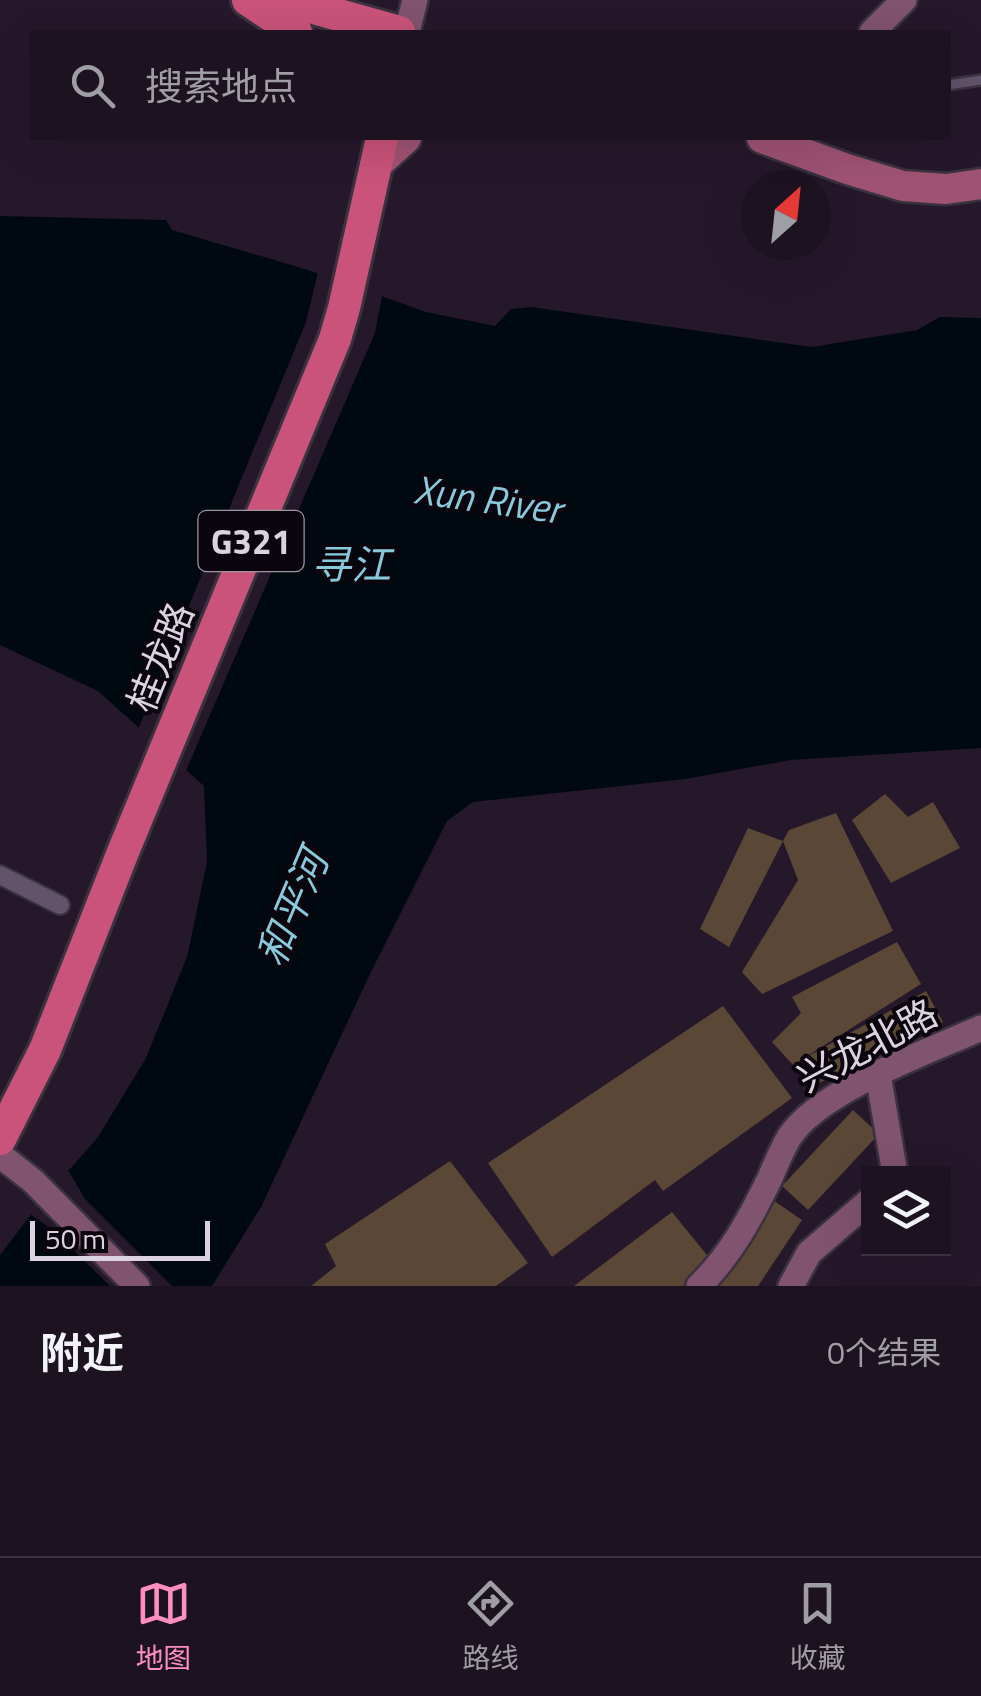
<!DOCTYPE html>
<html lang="zh">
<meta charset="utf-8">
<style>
:root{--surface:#1c1220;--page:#251b29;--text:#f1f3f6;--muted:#a09ea5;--line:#3a323e;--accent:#fd8ebe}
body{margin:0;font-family:"Titillium Web","Noto Sans SC",sans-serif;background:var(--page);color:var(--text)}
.controls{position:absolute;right:30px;bottom:30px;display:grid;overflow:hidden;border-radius:0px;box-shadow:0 10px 40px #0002}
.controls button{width:90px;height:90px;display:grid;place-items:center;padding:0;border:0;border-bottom:2px solid var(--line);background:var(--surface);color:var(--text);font:50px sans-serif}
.compass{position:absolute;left:741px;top:170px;width:90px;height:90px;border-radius:50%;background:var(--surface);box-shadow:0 10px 40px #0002;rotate:27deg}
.scale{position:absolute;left:30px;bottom:25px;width:180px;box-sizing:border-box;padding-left:10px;border:5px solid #dbd3e0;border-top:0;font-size:28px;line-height:35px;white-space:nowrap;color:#dbd3e0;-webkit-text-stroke:8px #0b060e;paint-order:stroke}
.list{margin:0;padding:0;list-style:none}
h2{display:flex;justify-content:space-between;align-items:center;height:130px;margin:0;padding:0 40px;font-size:42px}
h2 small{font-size:32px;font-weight:400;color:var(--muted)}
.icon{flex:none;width:55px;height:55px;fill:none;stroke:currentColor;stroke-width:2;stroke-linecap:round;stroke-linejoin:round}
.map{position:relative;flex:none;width:981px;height:1286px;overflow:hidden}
.search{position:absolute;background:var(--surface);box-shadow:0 10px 40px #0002;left:30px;right:30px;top:30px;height:110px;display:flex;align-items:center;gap:25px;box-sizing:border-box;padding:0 35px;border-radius:0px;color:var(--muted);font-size:38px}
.sheet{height:270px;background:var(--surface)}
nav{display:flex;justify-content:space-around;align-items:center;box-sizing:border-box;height:140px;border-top:2px solid var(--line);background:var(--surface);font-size:28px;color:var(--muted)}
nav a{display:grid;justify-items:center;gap:5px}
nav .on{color:var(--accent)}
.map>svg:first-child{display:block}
.water{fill:#00090f}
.pier{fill:#25182b}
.building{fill:#5b4735}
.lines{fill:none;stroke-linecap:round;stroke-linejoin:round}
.lane-casing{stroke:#3b3240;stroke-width:14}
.street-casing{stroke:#3b3240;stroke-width:22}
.secondary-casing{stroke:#3b3240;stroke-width:30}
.primary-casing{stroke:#3b3240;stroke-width:35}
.highway-casing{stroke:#3b3240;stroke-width:38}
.lane{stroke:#615369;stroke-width:9}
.street{stroke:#615369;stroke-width:18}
.secondary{stroke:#80536e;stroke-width:25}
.primary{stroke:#9f5373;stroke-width:30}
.highway{stroke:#c9537a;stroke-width:32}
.labels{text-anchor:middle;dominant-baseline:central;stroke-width:8;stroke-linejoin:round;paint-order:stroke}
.shield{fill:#0b060e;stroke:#9d96a1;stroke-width:2.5}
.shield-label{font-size:35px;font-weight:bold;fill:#dbd3e0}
.street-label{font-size:38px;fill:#dbd3e0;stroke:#0b060e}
.water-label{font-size:40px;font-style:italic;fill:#88cadb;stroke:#0b060e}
</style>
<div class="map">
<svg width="981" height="1286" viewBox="0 0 981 1286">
<rect width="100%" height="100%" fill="#25182b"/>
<path class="water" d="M 0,216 L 166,220 L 172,230 L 308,270 L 426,312 L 495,326 L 511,309 L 531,307 L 812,347 L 917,330 L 940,317 L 981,318 L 981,748 L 791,760 L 685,779 L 473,802 L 447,821 L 370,974 L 261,1207 L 212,1286 L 0,1286 L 0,1255 L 62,1174 L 71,1168 L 98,1137 L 146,1058 L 187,957 L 207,862 L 204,786 L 98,691 L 0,645 Z"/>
<g class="pier">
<path d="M 319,268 L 383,291 L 375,333 L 184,775 L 137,732 L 306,322 Z"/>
<path d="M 65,1165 L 85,1199 L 172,1286 L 110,1286 L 53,1230 L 27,1212 L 58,1171 Z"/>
</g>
<g class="building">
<path d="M 885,794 L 908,817 L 933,802 L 960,848 L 891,883 L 852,820 Z"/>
<path d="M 836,813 L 893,931 L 762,994 L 742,972 L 798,880 L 783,841 L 789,830 Z"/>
<path d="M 748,828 L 783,841 L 729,947 L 700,929 Z"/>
<path d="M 897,942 L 921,984 L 793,1065 L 772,1042 L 801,1013 L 792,997 Z"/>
<path d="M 926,991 L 943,1022 L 811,1087 L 801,1060 Z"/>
<path d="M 723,1006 L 792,1098 L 663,1191 L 655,1180 L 552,1257 L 488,1163 Z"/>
<path d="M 853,1110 L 879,1134 L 808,1210 L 782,1186 Z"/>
<path d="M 450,1161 L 528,1263 L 496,1286 L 311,1286 L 336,1266 L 325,1244 Z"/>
<path d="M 773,1200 L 802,1220 L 758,1286 L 714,1286 Z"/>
<path d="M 672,1212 L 711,1260 L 683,1286 L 574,1286 Z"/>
</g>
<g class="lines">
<defs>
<path id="lane" d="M 948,85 L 981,80"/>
<path id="street" d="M 0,875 L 60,905"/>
<g id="secondary">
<path d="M 407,32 L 415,0"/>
<path d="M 872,32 L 904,0"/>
<path d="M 878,1074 L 895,1174"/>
<path d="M 0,1155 L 33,1181 L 137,1286"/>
<path d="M 699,1286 C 731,1255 751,1217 770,1178 C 776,1164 782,1149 790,1136 C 822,1089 928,1052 981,1028"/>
<path d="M 791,1286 L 809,1253 L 868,1202"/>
</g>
<g id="primary">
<path d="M 762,138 L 847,169 L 903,186 L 946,189 L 981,184"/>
<path d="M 375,166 L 406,138"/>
</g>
<g id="highway">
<path d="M 248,0 L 296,32"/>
<path d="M 286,0 L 399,32"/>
<path d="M 0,1139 L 45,1050 L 123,852 L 335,339 L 344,308 L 382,138"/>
</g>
</defs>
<use href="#lane" class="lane-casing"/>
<use href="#street" class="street-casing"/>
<use href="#secondary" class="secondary-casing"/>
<use href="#primary" class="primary-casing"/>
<use href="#highway" class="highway-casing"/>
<use href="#lane" class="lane"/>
<use href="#street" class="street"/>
<use href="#secondary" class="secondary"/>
<use href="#primary" class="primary"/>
<use href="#highway" class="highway"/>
</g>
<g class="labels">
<rect class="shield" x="198.5" y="511" width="105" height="60" rx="8"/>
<g class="shield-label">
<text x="251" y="541">G321</text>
</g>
<g class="street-label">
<text transform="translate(160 657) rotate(-68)">桂龙路</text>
<text transform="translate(867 1045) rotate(-28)">兴龙北路</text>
</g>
<g class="water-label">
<text transform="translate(488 499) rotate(8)">Xun River</text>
<text x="351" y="564">寻江</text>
<text transform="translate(292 908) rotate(-67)">和平河</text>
</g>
</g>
</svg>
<div class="controls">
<button><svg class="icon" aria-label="layers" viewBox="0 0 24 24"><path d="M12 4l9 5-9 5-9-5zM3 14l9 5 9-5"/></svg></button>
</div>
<svg class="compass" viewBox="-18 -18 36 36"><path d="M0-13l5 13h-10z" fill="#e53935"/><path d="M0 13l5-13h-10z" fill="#a09ea5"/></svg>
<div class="scale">50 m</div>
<div class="search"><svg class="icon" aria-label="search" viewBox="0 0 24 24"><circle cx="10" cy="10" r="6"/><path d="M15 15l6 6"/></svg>搜索地点</div>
</div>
<section class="sheet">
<h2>附近<small>0个结果</small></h2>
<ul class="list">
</ul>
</section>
<nav>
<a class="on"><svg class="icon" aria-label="map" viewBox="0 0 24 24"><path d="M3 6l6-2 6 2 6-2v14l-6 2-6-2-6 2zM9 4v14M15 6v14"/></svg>地图</a>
<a><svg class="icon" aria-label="directions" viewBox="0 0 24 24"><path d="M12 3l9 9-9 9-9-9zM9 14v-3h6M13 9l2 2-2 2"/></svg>路线</a>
<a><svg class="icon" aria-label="saved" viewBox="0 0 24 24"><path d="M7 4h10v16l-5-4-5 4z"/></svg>收藏</a>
</nav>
